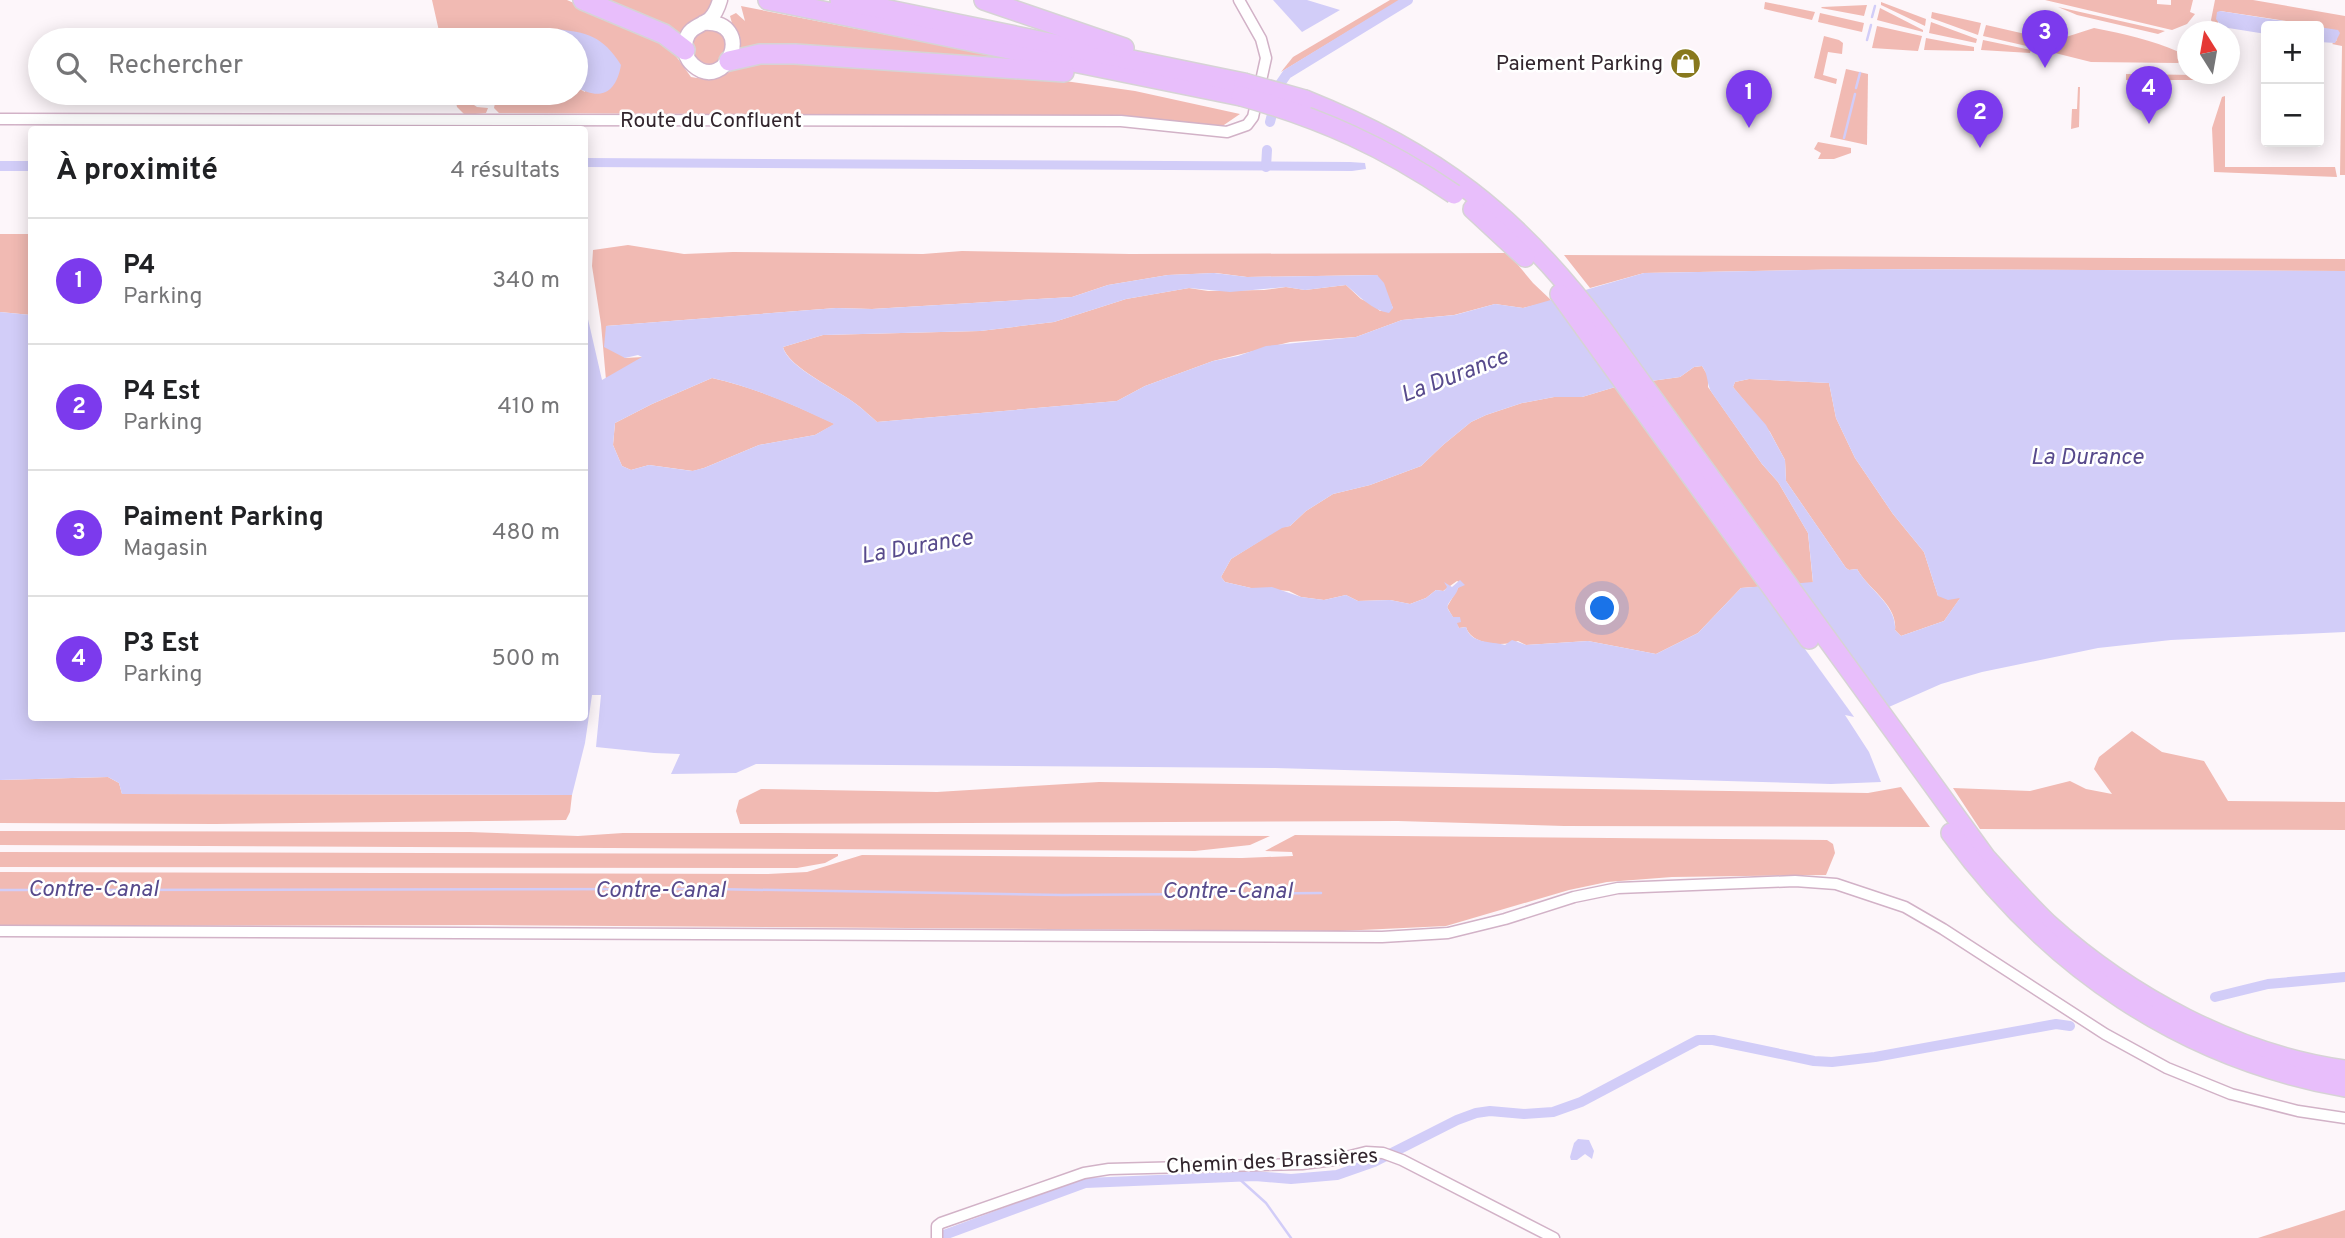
<!DOCTYPE html>
<html lang="fr">
<meta charset="utf-8">
<style>
:root{--surface:#fff;--page:#f2f2f2;--text:#202124;--muted:#757577;--line:#e0e0e0;--accent:#7c3aed}
body{margin:0;font-family:Overpass,sans-serif;background:var(--page);color:var(--text)}
.controls{position:absolute;right:21px;top:21px;display:grid;overflow:hidden;border-radius:7px;box-shadow:0 4px 18px #0003}
.controls button{width:63px;height:63px;display:grid;place-items:center;padding:0;border:0;border-bottom:2px solid var(--line);background:var(--surface);color:var(--text);font:35px sans-serif}
.compass{position:absolute;left:2177px;top:21px;width:63px;height:63px;border-radius:50%;background:var(--surface);box-shadow:0 4px 18px #0003;rotate:349deg}
.you{position:absolute;left:1603px;top:609px;width:24px;height:24px;margin:-18px;border:5px solid #fff;border-radius:50%;background:#1a73e8;box-shadow:0 0 0 10px #1a73e833}
.badge{display:grid;place-items:center;width:46px;height:46px;border-radius:50%;background:var(--accent);color:#fff;font-size:23px;font-weight:700}
.pin{position:absolute;translate:-50% -58px;filter:drop-shadow(0 2px 4px #0008)}
.pin::after{content:'';position:absolute;top:37px;width:24px;height:21px;background:inherit;clip-path:polygon(0 0,100% 0,50% 100%)}
.list{margin:0;padding:0;list-style:none}
h2{display:flex;justify-content:space-between;align-items:center;height:91px;margin:0;padding:0 28px;font-size:30px}
h2 small{font-size:23px;font-weight:400;color:var(--muted)}
.list li{display:grid;grid-template-columns:46px 1fr auto;gap:21px;align-items:center;box-sizing:border-box;height:126px;padding:0 28px;border-top:2px solid var(--line)}
.list b{display:block;font-size:26px;white-space:nowrap}
.list p{margin:0;font-size:23px;white-space:nowrap;color:var(--muted)}
.list em{font-size:23px;font-style:normal;color:var(--muted)}
.icon{flex:none;width:38px;height:38px;fill:none;stroke:currentColor;stroke-width:2;stroke-linecap:round;stroke-linejoin:round}
.map{position:relative;flex:none;width:2345px;height:1238px;overflow:hidden}
.search{position:absolute;background:var(--surface);box-shadow:0 4px 18px #0003;left:28px;top:28px;width:560px;height:77px;display:flex;align-items:center;gap:18px;box-sizing:border-box;padding:0 24px;border-radius:38px;color:var(--muted);font-size:26px}
.panel{position:absolute;background:var(--surface);box-shadow:0 4px 18px #0003;left:28px;top:126px;width:560px;height:595px;border-radius:7px}
.map>svg:first-child{display:block}
.green{fill:#f1bab3}
.water{fill:#d2cdf8;fill-rule:evenodd}
.pier{fill:#fdf6fa}
.lines{fill:none;stroke-linecap:round;stroke-linejoin:round}
.stream{stroke:#d2cdf8;stroke-width:2.5}
.canal{stroke:#d2cdf8;stroke-width:10}
.minor-casing{stroke:#d2b2c7;stroke-width:13}
.tertiary-casing{stroke:#d2b2c7;stroke-width:17}
.trunk-casing{stroke:#d6d3d5;stroke-width:22}
.minor{stroke:#fff;stroke-width:10}
.tertiary{stroke:#fff;stroke-width:14}
.trunk{stroke:#e8befb;stroke-width:19}
.trunk-bridge-casing{stroke:#d6d3d5;stroke-width:22;stroke-linecap:butt}
.trunk-bridge{stroke:#e8befb;stroke-width:19}
.labels{text-anchor:middle;dominant-baseline:central;stroke-width:5;stroke-linejoin:round;paint-order:stroke}
.poi-label{font-size:21px;fill:#32252d;stroke:#fff;text-anchor:end}
.street-label{font-size:21px;fill:#32252d;stroke:#fff}
.water-label{font-size:23px;font-style:italic;fill:#574a8c;stroke:#fff}
</style>
<div class="map">
<svg width="2345" height="1238" viewBox="0 0 2345 1238">
<rect width="100%" height="100%" fill="#fdf6fa"/>
<g class="green">
<path d="M 432,0 L 567,0 L 668,45 L 691,77 C 729,84 727,66 758,61 L 1044,78 L 1135,91 L 1240,114 L 1221,127 L 1122,116 L 499,113 L 494,108 L 497,93 L 576,93 L 576,87 L 585,92 L 593,38 C 557,24 521,32 486,40 C 472,43 455,40 441,40 Z"/>
<path d="M 596,0 L 714,0 L 711,9 L 678,38 Z"/>
<path d="M 1390,0 L 1400,0 L 1281,72 L 1293,57 Z"/>
<path d="M 2045,0 L 2157,0 L 2157,4 L 2171,5 L 2171,0 L 2193,0 L 2190,12 L 2195,14 L 2187,24 L 2172,30 Z"/>
<path d="M 2215,0 L 2253,0 L 2345,16 L 2345,175 L 2340,175 L 2342,46 L 2332,44 L 2337,40 L 2319,26 L 2220,11 L 2218,23 L 2221,26 L 2213,24 L 2211,20 Z"/>
<path d="M 1765,2 L 1815,12 L 1812,20 L 1764,9 Z"/>
<path d="M 1881,2 L 1926,19 L 1925,26 L 1881,5 Z"/>
<path d="M 1867,5 L 1864,16 L 1821,8 L 1822,7 Z"/>
<path d="M 741,6 L 1010,59 L 1009,62 L 740,52 C 740,38 733,29 730,16 L 736,13 L 745,21 Z"/>
<path d="M 2058,7 L 2165,31 L 2158,34 L 2077,15 Z"/>
<path d="M 1880,8 L 1923,30 L 1923,32 L 1877,20 Z"/>
<path d="M 1932,12 L 1981,23 L 1978,35 L 1931,18 Z"/>
<path d="M 1820,13 L 1864,23 L 1862,32 L 1818,22 Z"/>
<path d="M 1931,22 L 1977,39 L 1976,43 L 1929,33 Z"/>
<path d="M 1986,25 L 2034,36 L 2031,47 L 1983,36 Z"/>
<path d="M 1877,26 L 1922,36 L 1918,51 L 1872,48 Z"/>
<path d="M 2094,28 C 2124,34 2152,40 2179,52 L 2180,61 L 2178,63 L 2091,62 L 2055,53 L 2036,53 L 2040,35 L 2044,36 L 2045,32 L 2066,37 Z"/>
<circle cx="709" cy="47" r="17"/>
<path d="M 1824,36 L 1839,40 L 1843,43 L 1842,54 L 1828,52 L 1823,75 L 1837,79 L 1836,84 L 1814,78 Z"/>
<path d="M 1926,38 L 1974,47 L 1974,51 L 1924,50 Z"/>
<path d="M 1983,40 L 2031,50 L 2030,53 L 1981,50 Z"/>
<path d="M 1846,69 L 1868,74 L 1867,145 L 1830,137 Z"/>
<path d="M 2126,74 L 2196,75 L 2195,80 L 2126,80 Z"/>
<path d="M 2078,87 L 2080,87 L 2079,127 L 2071,129 L 2072,109 L 2077,109 Z"/>
<path d="M 454,93 L 474,93 L 471,95 L 471,103 L 477,107 L 488,108 L 486,113 L 465,115 L 457,107 Z"/>
<path d="M 2225,96 L 2225,167 L 2335,167 L 2337,177 L 2214,172 L 2212,128 L 2222,97 Z"/>
<path d="M 1818,142 L 1851,148 L 1851,153 L 1834,159 L 1818,159 L 1821,153 L 1814,149 Z"/>
<path d="M 0,234 L 31,234 L 31,315 L 0,312 Z"/>
<path d="M 628,245 L 684,254 L 733,252 L 923,254 L 962,251 L 1130,254 L 1508,253 L 1533,283 L 1552,301 L 1523,308 L 1495,304 L 1454,315 L 1402,320 L 1356,337 L 1290,342 L 1213,361 L 1145,386 L 1117,401 L 877,422 C 870,416 863,409 856,404 C 838,390 788,367 783,347 L 823,335 L 980,331 L 1054,322 L 1126,299 L 1189,288 L 1208,291 L 1264,290 L 1286,287 L 1305,290 L 1346,285 L 1361,299 L 1372,304 L 1380,311 L 1393,308 L 1377,275 L 1247,277 L 1216,273 L 1168,275 L 1108,285 L 1072,297 L 872,309 L 836,308 L 606,326 L 625,358 L 643,357 L 606,380 L 601,324 L 592,266 L 593,250 Z"/>
<path d="M 1564,255 L 2345,259 L 2345,271 L 1863,269 L 1644,273 L 1590,288 Z"/>
<path d="M 1702,366 L 1708,376 L 1708,387 L 1762,464 L 1778,482 L 1801,521 L 1808,533 L 1813,583 L 1741,588 L 1698,633 L 1656,654 L 1588,641 L 1526,645 L 1518,641 C 1503,647 1471,645 1466,627 L 1459,628 L 1447,607 L 1461,583 L 1457,581 L 1443,591 L 1436,590 L 1426,598 L 1410,604 L 1390,600 L 1358,601 L 1346,595 L 1324,600 L 1301,597 L 1289,591 L 1251,588 L 1225,582 L 1221,577 L 1231,559 L 1282,527 L 1290,526 L 1306,511 L 1333,494 L 1370,485 L 1421,466 L 1443,445 L 1471,422 L 1486,415 L 1522,403 L 1554,397 L 1582,397 L 1622,385 L 1680,377 L 1694,367 Z"/>
<path d="M 712,378 C 756,388 795,405 835,424 L 815,435 L 759,445 L 704,468 L 693,471 L 649,465 L 631,470 L 622,466 L 613,445 L 615,423 L 652,404 Z"/>
<path d="M 1749,379 L 1829,383 L 1836,418 L 1855,458 L 1893,514 L 1924,552 L 1938,596 L 1961,597 L 1944,621 L 1901,636 L 1895,630 C 1898,605 1868,589 1857,569 L 1849,570 L 1846,568 L 1786,481 L 1785,460 L 1770,432 L 1733,387 L 1735,382 Z"/>
<path d="M 2132,731 L 2162,752 L 2204,761 L 2228,801 L 2345,802 L 2345,830 L 1980,829 L 1953,788 L 2030,791 L 2070,781 L 2086,789 L 2112,794 L 2094,769 L 2099,757 Z"/>
<path d="M 108,777 L 119,783 L 122,794 L 572,795 L 570,812 L 566,820 L 215,824 L 0,823 L 0,780 Z"/>
<path d="M 1099,782 L 1868,793 L 1901,787 L 1930,827 L 1564,826 L 1398,821 L 740,824 L 736,811 L 739,800 L 761,789 L 937,792 Z"/>
<path d="M 0,831 L 470,832 L 578,836 L 623,833 L 777,833 L 1270,836 L 1250,845 L 1195,851 L 0,845 Z"/>
<path d="M 1295,835 L 1827,840 L 1833,844 L 1835,853 L 1826,875 L 1672,877 L 1607,882 L 1569,890 L 1446,926 L 1340,931 L 487,925 L 0,926 L 0,872 L 768,874 L 807,872 L 862,855 L 1242,858 L 1293,856 L 1292,852 L 1265,851 Z"/>
<path d="M 0,852 L 838,854 L 838,856 L 825,863 L 797,868 L 0,867 Z"/>
<path d="M 2345,1210 L 2345,1238 L 2258,1238 Z"/>
</g>
<g class="water">
<path d="M 1273,0 L 1307,0 L 1340,10 L 1302,32 Z"/>
<path d="M 2220,11 L 2315,26 L 2266,26 L 2266,34 L 2222,27 L 2216,19 L 2217,12 Z"/>
<path d="M 2319,27 L 2338,30 L 2340,33 L 2335,43 L 2319,42 Z"/>
<path d="M 554,29 C 587,32 603,36 621,65 C 616,93 601,101 576,87 L 576,40 L 487,40 L 527,31 Z"/>
<path d="M 585,158 L 1350,162 L 1365,163 L 1366,169 L 1352,171 L 585,167 Z"/>
<rect x="0" y="161" width="31" height="10"/>
<path d="M 1854,269 L 2345,271 L 2345,632 L 2171,640 L 2098,648 L 1982,672 L 1941,684 L 1873,714 L 1859,718 L 1845,715 L 1869,752 L 1881,782 L 1831,784 L 1275,768 L 756,764 L 736,773 L 671,774 L 680,754 L 654,753 L 596,747 L 601,695 L 592,695 L 585,743 L 572,795 L 122,794 L 119,783 L 108,777 L 0,780 L 0,312 L 31,315 L 32,718 L 584,718 L 585,306 L 602,380 L 642,357 L 638,355 L 625,358 L 604,347 L 606,326 L 836,308 L 872,309 L 1072,297 L 1108,285 L 1168,275 L 1214,273 L 1247,277 L 1377,275 L 1384,283 L 1393,308 L 1389,313 C 1372,310 1359,296 1346,285 L 1305,290 L 1286,287 L 1230,292 L 1189,288 L 1126,299 L 1054,322 L 980,331 L 823,335 L 783,347 C 787,367 838,390 856,404 C 863,409 870,416 877,422 L 1117,401 L 1145,386 L 1213,361 L 1238,356 L 1266,346 L 1356,337 L 1402,320 L 1455,315 L 1495,304 L 1523,308 L 1644,273 ZM 1702,366 C 1709,375 1706,384 1712,393 L 1762,464 L 1778,482 L 1808,533 L 1813,582 L 1741,588 L 1698,633 L 1656,654 L 1588,641 L 1526,645 L 1512,640 L 1505,645 C 1490,641 1471,644 1466,627 L 1459,628 L 1457,623 L 1461,622 L 1460,617 L 1453,617 C 1452,614 1449,612 1448,609 C 1445,603 1457,596 1458,588 L 1465,585 L 1460,580 L 1452,587 L 1444,582 L 1447,587 L 1444,591 L 1436,590 L 1426,598 L 1410,604 L 1390,600 L 1358,601 L 1346,595 L 1324,600 L 1301,597 L 1272,587 L 1251,588 L 1225,582 L 1221,577 L 1231,559 L 1282,528 L 1290,526 L 1306,511 L 1333,494 L 1370,485 L 1421,466 L 1443,445 L 1471,422 L 1486,415 L 1522,403 L 1554,397 L 1582,397 L 1622,385 L 1680,377 L 1694,367 ZM 712,378 C 756,388 794,405 834,424 L 815,435 L 759,445 L 704,468 L 692,471 L 649,465 L 631,470 L 622,466 L 613,445 L 615,423 L 652,404 ZM 1749,379 L 1829,383 L 1836,418 L 1855,458 L 1893,514 L 1924,552 L 1938,596 L 1948,600 L 1960,598 L 1944,621 L 1901,636 L 1895,630 C 1897,605 1868,589 1857,569 L 1849,570 L 1846,568 L 1786,481 L 1785,460 L 1766,425 L 1733,387 L 1735,382 Z"/>
<path d="M 1578,1139 L 1589,1140 L 1594,1151 L 1592,1159 L 1585,1154 L 1577,1160 L 1571,1160 L 1570,1157 L 1574,1143 Z"/>
</g>
<path class="pier" d="M 1797,581 L 1890,709 L 1874,717 L 1857,721 L 1758,584 Z"/>
<g class="lines">
<g class="stream">
<path d="M 1872,17 L 1875,6"/>
<path d="M 1867,40 L 1871,25"/>
<path d="M 1856,88 L 1860,73"/>
<path d="M 1844,138 L 1855,94"/>
<path d="M 0,890 L 713,889 L 1062,895 L 1321,893"/>
<path d="M 1236,1176 L 1266,1203 L 1291,1238"/>
</g>
<g class="canal">
<path d="M 1270,122 L 1280,84 L 1287,74 L 1408,0"/>
<path d="M 1266,167 L 1267,150"/>
<path d="M 2215,997 L 2268,984 L 2345,977"/>
<path d="M 936,1238 L 1085,1183 L 1255,1176 L 1291,1179 L 1337,1175 L 1374,1162 L 1457,1120 L 1476,1113 L 1490,1111 L 1524,1114 L 1553,1112 L 1581,1102 L 1698,1040 L 1713,1040 L 1814,1061 L 1832,1062 L 1875,1057 L 2056,1024 L 2070,1026"/>
</g>
<defs>
<g id="minor">
<path d="M 0,119 L 1121,121 L 1227,132 L 1247,125 L 1253,117 L 1266,58 L 1261,39 L 1239,0"/>
<path d="M 0,931 L 1382,937 L 1448,933 L 1505,919 L 1574,897 L 1618,888 L 1795,881 L 1836,884 L 1905,907 L 1943,929 L 2105,1034 L 2167,1068 L 2231,1094 L 2298,1111 L 2345,1118"/>
<path d="M 937,1238 L 937,1226 L 941,1223 L 1084,1173 L 1109,1169 L 1302,1164 L 1334,1160 L 1366,1152 L 1383,1153 L 1402,1160 L 1554,1238"/>
</g>
<path id="tertiary" d="M 703,23 C 757,19 727,95 693,65 C 686,59 683,49 686,40 C 689,27 701,26 710,19 C 715,14 718,7 720,0"/>
<g id="trunk">
<path d="M 583,0 L 664,34 L 685,50"/>
<path d="M 768,0 L 1241,96"/>
<path d="M 840,0 L 1244,83"/>
<path d="M 984,0 L 1124,48"/>
<path d="M 729,61 L 760,54 L 795,54 L 1064,72"/>
<path d="M 1305,100 C 1435,152 1517,215 1601,327 L 1986,858 C 2006,880 2026,903 2048,924 C 2129,997 2236,1055 2345,1070"/>
<path d="M 1473,209 L 1525,257"/>
<path d="M 1560,294 L 1809,639"/>
<path d="M 1951,833 C 2048,966 2181,1058 2345,1087"/>
</g>
</defs>
<use href="#minor" class="minor-casing"/>
<use href="#tertiary" class="tertiary-casing"/>
<use href="#trunk" class="trunk-casing"/>
<use href="#minor" class="minor"/>
<use href="#tertiary" class="tertiary"/>
<use href="#trunk" class="trunk"/>
<defs>
<g id="trunk-bridge">
<path d="M 1244,83 L 1305,100"/>
<path d="M 1241,96 C 1321,118 1385,147 1454,194"/>
</g>
</defs>
<use href="#trunk-bridge" class="trunk-bridge-casing"/>
<use href="#trunk-bridge" class="trunk-bridge"/>
</g>
<defs>
<symbol id="shop-disc" viewBox="-11 -11 22 22"><circle r="9.5" fill="#88781d" stroke="#fff"/><path d="M-5-2.5h2.3a2.7 3.5 0 0 1 5.4 0H5L5.5 6h-11ZM-1.5-2.5h3a1.5 2.3 0 0 0-3 0Z" fill="#fff"/></symbol>
</defs>
<g fill-rule="evenodd">
<use href="#shop-disc" x="1668" y="46" width="35" height="35"/>
</g>
<g class="labels">
<g class="poi-label">
<text x="1663" y="64">Paiement Parking</text>
</g>
<g class="street-label">
<text x="711" y="121">Route du Confluent</text>
<text transform="translate(1272 1162) rotate(-3)">Chemin des Brassières</text>
</g>
<g class="water-label">
<text transform="translate(1455 377) rotate(-21)">La Durance</text>
<text x="2087" y="458">La Durance</text>
<text transform="translate(917 548) rotate(-10)">La Durance</text>
<text x="93" y="890">Contre-Canal</text>
<text x="660" y="891">Contre-Canal</text>
<text x="1227" y="892">Contre-Canal</text>
</g>
</g>
</svg>
<div class="controls">
<button>+</button>
<button>−</button>
</div>
<svg class="compass" viewBox="-18 -18 36 36"><path d="M0-13l5 13h-10z" fill="#e53935"/><path d="M0 13l5-13h-10z" fill="#757577"/></svg>
<div class="you"></div>
<div class="pin badge" style="left:1749px;top:128px">1</div>
<div class="pin badge" style="left:1980px;top:148px">2</div>
<div class="pin badge" style="left:2045px;top:68px">3</div>
<div class="pin badge" style="left:2149px;top:124px">4</div>
<div class="search"><svg class="icon" aria-label="search" viewBox="0 0 24 24"><circle cx="10" cy="10" r="6"/><path d="M15 15l6 6"/></svg>Rechercher</div>
<section class="panel">
<h2>À proximité<small>4 résultats</small></h2>
<ul class="list">
<li><span class="badge">1</span><div><b>P4</b><p>Parking</p></div><em>340 m</em></li>
<li><span class="badge">2</span><div><b>P4 Est</b><p>Parking</p></div><em>410 m</em></li>
<li><span class="badge">3</span><div><b>Paiment Parking</b><p>Magasin</p></div><em>480 m</em></li>
<li><span class="badge">4</span><div><b>P3 Est</b><p>Parking</p></div><em>500 m</em></li>
</ul>
</section>
</div>
